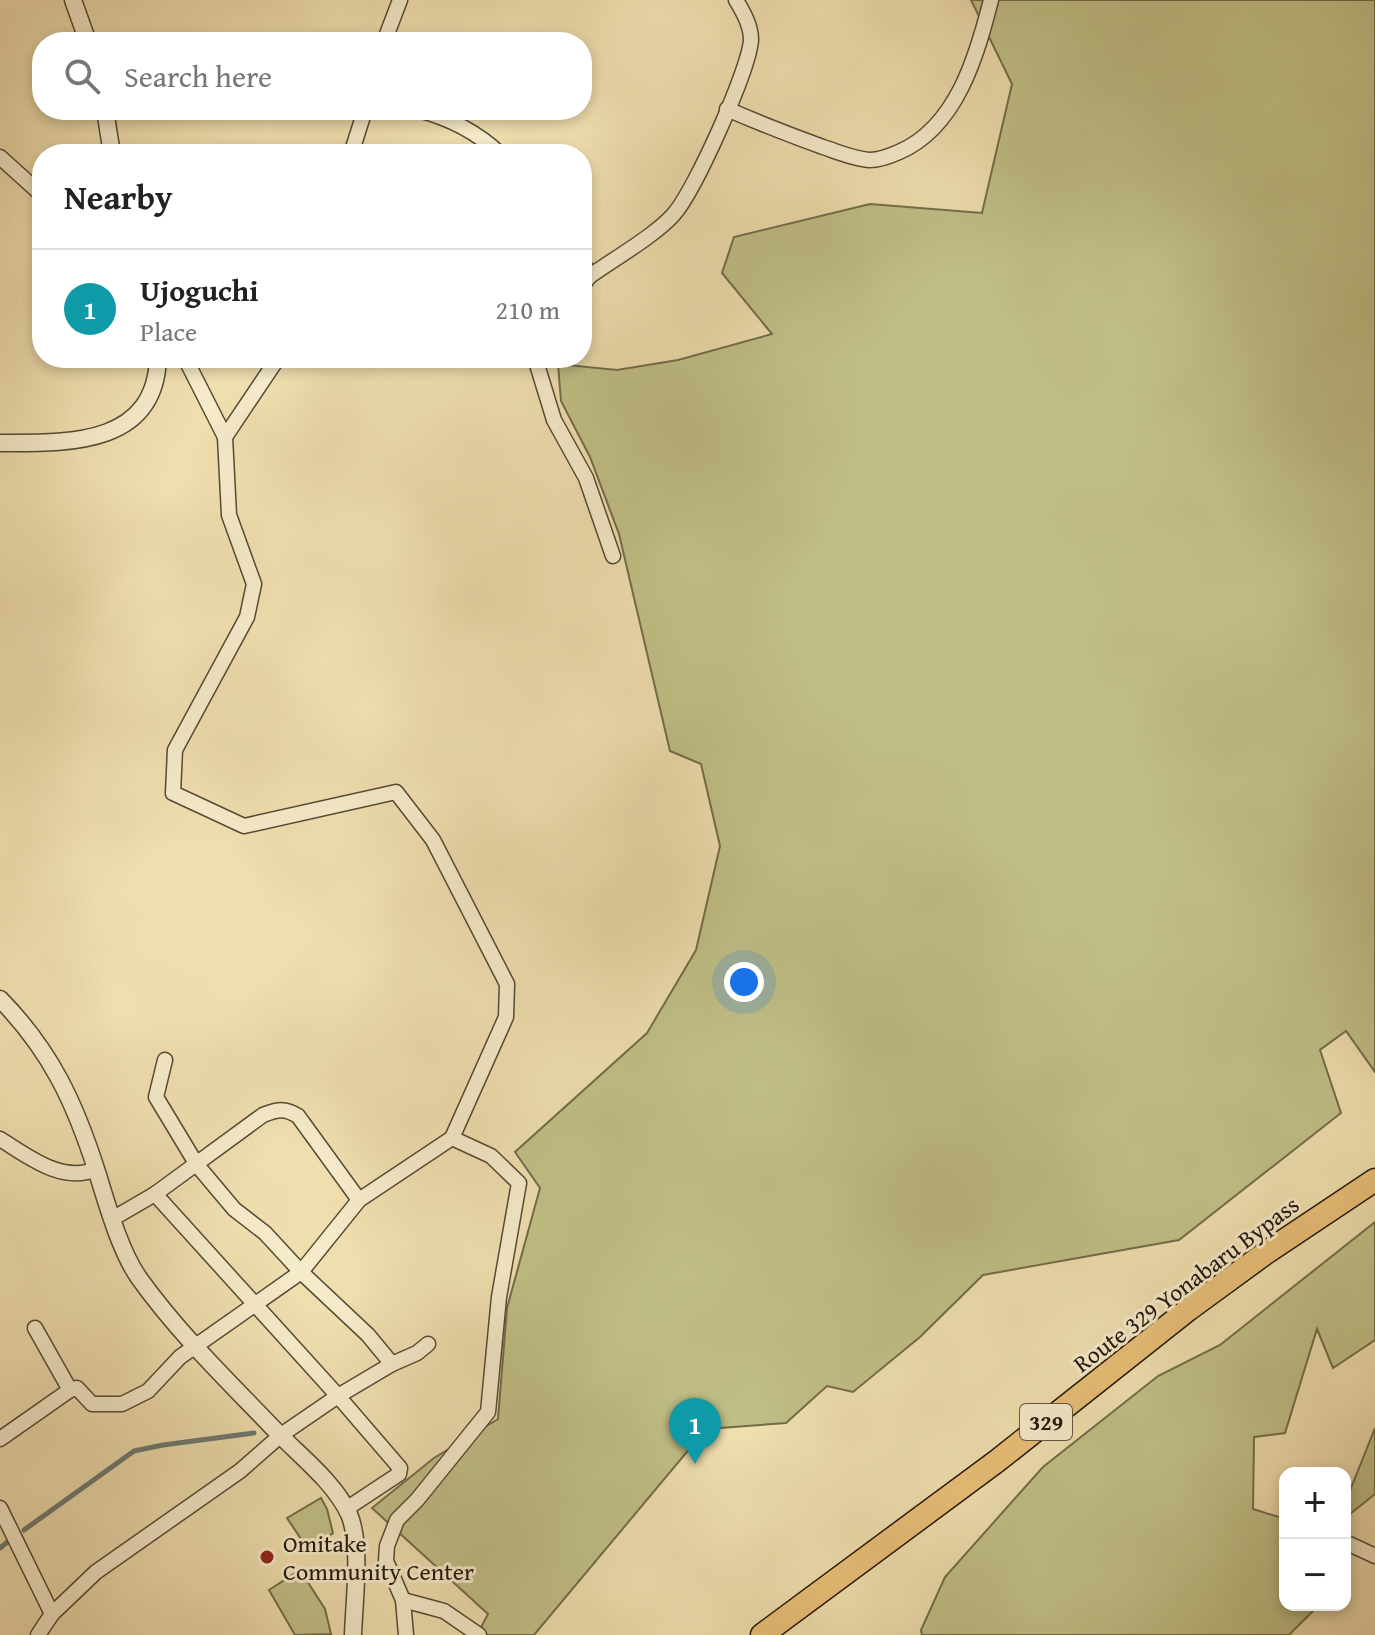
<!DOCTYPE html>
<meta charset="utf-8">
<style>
:root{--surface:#fff;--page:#f6f6f6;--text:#222;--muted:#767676;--line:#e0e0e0;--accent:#0b8043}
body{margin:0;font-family:"Gentium Book Plus",serif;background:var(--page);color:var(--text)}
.controls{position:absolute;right:24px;bottom:24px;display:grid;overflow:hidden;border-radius:16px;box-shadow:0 4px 12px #0003}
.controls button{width:72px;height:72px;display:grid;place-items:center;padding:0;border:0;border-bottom:2px solid var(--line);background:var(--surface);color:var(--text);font:40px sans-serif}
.you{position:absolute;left:744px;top:982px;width:28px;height:28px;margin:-20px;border:6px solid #fff;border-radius:50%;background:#1a73e8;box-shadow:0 0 0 12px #1a73e833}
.badge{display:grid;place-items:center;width:52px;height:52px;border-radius:50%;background:var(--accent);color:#fff;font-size:26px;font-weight:700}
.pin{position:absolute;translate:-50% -66px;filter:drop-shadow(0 2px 4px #0008)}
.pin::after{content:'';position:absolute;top:42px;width:28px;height:24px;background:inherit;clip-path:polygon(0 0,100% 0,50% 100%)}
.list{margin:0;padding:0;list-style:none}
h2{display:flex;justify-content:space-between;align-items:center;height:104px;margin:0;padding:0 32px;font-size:34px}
h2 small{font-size:26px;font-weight:400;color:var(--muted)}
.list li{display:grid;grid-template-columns:52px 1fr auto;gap:24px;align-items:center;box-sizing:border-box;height:120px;padding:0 32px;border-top:2px solid var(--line)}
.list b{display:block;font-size:30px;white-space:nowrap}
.list p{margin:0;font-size:26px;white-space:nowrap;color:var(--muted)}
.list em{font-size:26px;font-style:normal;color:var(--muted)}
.icon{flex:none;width:44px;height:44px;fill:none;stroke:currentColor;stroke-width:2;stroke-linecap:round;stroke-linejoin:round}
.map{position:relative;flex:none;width:1375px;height:1635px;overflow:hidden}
.search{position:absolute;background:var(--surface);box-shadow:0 4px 12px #0003;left:32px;top:32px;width:560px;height:88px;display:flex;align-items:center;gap:20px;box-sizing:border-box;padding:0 28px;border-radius:32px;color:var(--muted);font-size:30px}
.panel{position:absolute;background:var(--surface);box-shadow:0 4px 12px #0003;left:32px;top:144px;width:560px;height:224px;border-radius:32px}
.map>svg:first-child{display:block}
.green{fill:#c0bf86;stroke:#726c4a;stroke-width:2}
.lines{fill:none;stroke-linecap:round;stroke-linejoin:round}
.stream{stroke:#6d7972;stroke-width:5}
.minor-casing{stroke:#564a35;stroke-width:17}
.tertiary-casing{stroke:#564a35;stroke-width:19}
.trunk-casing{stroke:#23180d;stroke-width:25}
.minor{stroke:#f5eaca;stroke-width:14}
.tertiary{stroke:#f5eaca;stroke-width:16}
.trunk{stroke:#e8bf77;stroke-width:22}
.poi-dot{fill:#8f2418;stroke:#f5eaca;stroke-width:3}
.labels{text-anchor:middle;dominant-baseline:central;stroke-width:6;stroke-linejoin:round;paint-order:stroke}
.shield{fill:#f5eaca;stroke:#625746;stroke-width:2}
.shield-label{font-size:22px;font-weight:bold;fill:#23180d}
.street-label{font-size:24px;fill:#23180d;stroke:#f5eaca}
.poi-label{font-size:24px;fill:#23180d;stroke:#f5eaca;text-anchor:start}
</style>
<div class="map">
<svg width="1375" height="1635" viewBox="0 0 1375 1635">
<rect width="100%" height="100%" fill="#efdeae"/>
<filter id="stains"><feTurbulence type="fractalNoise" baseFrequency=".0025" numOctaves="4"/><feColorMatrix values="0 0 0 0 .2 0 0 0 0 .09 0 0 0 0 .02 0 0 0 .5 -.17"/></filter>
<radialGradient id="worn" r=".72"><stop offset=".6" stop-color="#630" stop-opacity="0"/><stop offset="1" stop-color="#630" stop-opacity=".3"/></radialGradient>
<g class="green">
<path d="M 971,0 L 1375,0 L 1375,1072 L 1346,1031 L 1320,1050 L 1341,1113 L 1179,1240 L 983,1275 L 920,1337 L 853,1392 L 827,1386 L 786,1423 L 706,1429 L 534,1635 L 477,1635 L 488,1614 L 372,1508 L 434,1458 L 498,1419 L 507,1308 L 540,1188 L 515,1152 L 647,1033 L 696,950 L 720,846 L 701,764 L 670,751 L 619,534 L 590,457 L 561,401 L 558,364 L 617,370 L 678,360 L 772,334 L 722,273 L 734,237 L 870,204 L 982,213 L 1012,84 Z"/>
<path d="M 1375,1222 L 1375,1340 L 1333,1368 L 1317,1329 L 1285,1433 L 1254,1437 L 1253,1509 L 1285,1519 L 1285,1605 L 1318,1606 L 1289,1635 L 922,1635 L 921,1630 L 945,1577 L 1043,1467 L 1158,1376 L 1220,1345 Z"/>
<path d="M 1375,1428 L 1375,1494 L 1345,1518 L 1345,1503 Z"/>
<path d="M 321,1498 L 327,1509 L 333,1533 L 309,1551 L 287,1518 Z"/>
<path d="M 300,1570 L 325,1609 L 331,1634 L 295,1635 L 269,1590 Z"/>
</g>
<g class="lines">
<g class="stream">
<path d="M 24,1530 L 134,1451 L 163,1445 L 254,1433"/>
<path d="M 0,1548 L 10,1540"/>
</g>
<defs>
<g id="minor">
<path d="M 384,42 L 400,0"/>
<path d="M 727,109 C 759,123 790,135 823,147 C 838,152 854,159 870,160 C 880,160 890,156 899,152 C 957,127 977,55 991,0"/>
<path d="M 418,110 C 449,118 477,132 500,154"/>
<path d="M 351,154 L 365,110"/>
<path d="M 0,157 L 42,195"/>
<path d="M 582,261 L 590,276"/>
<path d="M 582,286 L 590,276 C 614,259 657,234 674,214 C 695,190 749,70 751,40 C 751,25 743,12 736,0"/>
<path d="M 535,358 L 554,420 L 586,478 L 613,556"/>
<path d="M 225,437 L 278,358"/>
<path d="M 165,1060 L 156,1097 L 197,1165 L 234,1209 L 265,1233 L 301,1272 L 368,1335 L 392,1364"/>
<path d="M 0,1139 C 28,1156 62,1184 96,1169"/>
<path d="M 155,1194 L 338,1396 L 400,1468 L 399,1474 L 346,1509"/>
<path d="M 112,1219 L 155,1194 L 263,1115 C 278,1109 285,1108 298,1116 L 359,1200"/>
<path d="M 35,1328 L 70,1390"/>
<path d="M 0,1439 L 70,1390 L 77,1388 L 92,1404 L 122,1404 L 148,1391 L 180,1357 L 301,1272 L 359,1200 L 452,1138 L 506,1017 L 507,984 L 433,840 L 396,792 L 244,826 L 173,793 L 175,750 L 247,617 L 254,584 L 229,515 L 225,437 L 185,358"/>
<path d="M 0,1508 L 52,1614"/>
<path d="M 1345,1542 L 1375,1556"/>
<path d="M 403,1600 L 444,1611 L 479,1635"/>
<path d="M 38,1635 L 52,1614 L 96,1572 L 240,1471 L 281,1435 L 338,1396 L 392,1364 L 417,1353 L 428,1344"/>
<path d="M 406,1635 L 403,1600 L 386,1561 L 387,1546 L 397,1520 L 417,1500 L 488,1412 L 499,1297 L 519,1183 L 491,1156 L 452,1138"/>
</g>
<g id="tertiary">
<path d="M 73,0 L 88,42"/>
<path d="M 105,110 L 112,154"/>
<path d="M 0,443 C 66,443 155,447 158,358"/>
<path d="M 0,999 C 51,1051 75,1103 97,1172 C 107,1204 120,1251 139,1278 C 179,1334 230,1383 277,1432 C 301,1457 334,1482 349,1514 C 362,1545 354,1601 353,1635"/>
</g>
<path id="trunk" d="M 762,1635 L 997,1461 L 1189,1309 L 1267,1252 L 1375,1180"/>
</defs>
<use href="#minor" class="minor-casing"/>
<use href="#tertiary" class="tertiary-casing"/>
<use href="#trunk" class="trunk-casing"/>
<use href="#minor" class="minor"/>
<use href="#tertiary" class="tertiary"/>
<use href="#trunk" class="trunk"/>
</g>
<circle class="poi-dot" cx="267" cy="1557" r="8"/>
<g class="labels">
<rect class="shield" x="1020" y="1404" width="52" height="36" rx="6"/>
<g class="shield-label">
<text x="1046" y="1422">329</text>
</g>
<g class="street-label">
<text transform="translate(1186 1284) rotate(-37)">Route 329 Yonabaru Bypass</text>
</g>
<g class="poi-label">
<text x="283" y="1543">Omitake<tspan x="283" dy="28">Community Center</tspan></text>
</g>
</g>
<rect width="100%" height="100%" filter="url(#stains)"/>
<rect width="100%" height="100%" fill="url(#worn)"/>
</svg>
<div class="controls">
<button>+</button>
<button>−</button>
</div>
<div class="you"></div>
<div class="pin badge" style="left:695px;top:1464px;background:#0f9aa8">1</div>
<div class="search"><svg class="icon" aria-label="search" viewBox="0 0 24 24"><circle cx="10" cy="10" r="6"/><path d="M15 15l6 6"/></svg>Search here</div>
<section class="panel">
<h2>Nearby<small></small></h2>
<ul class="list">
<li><span class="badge" style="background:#0f9aa8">1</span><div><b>Ujoguchi</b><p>Place</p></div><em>210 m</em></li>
</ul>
</section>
</div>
